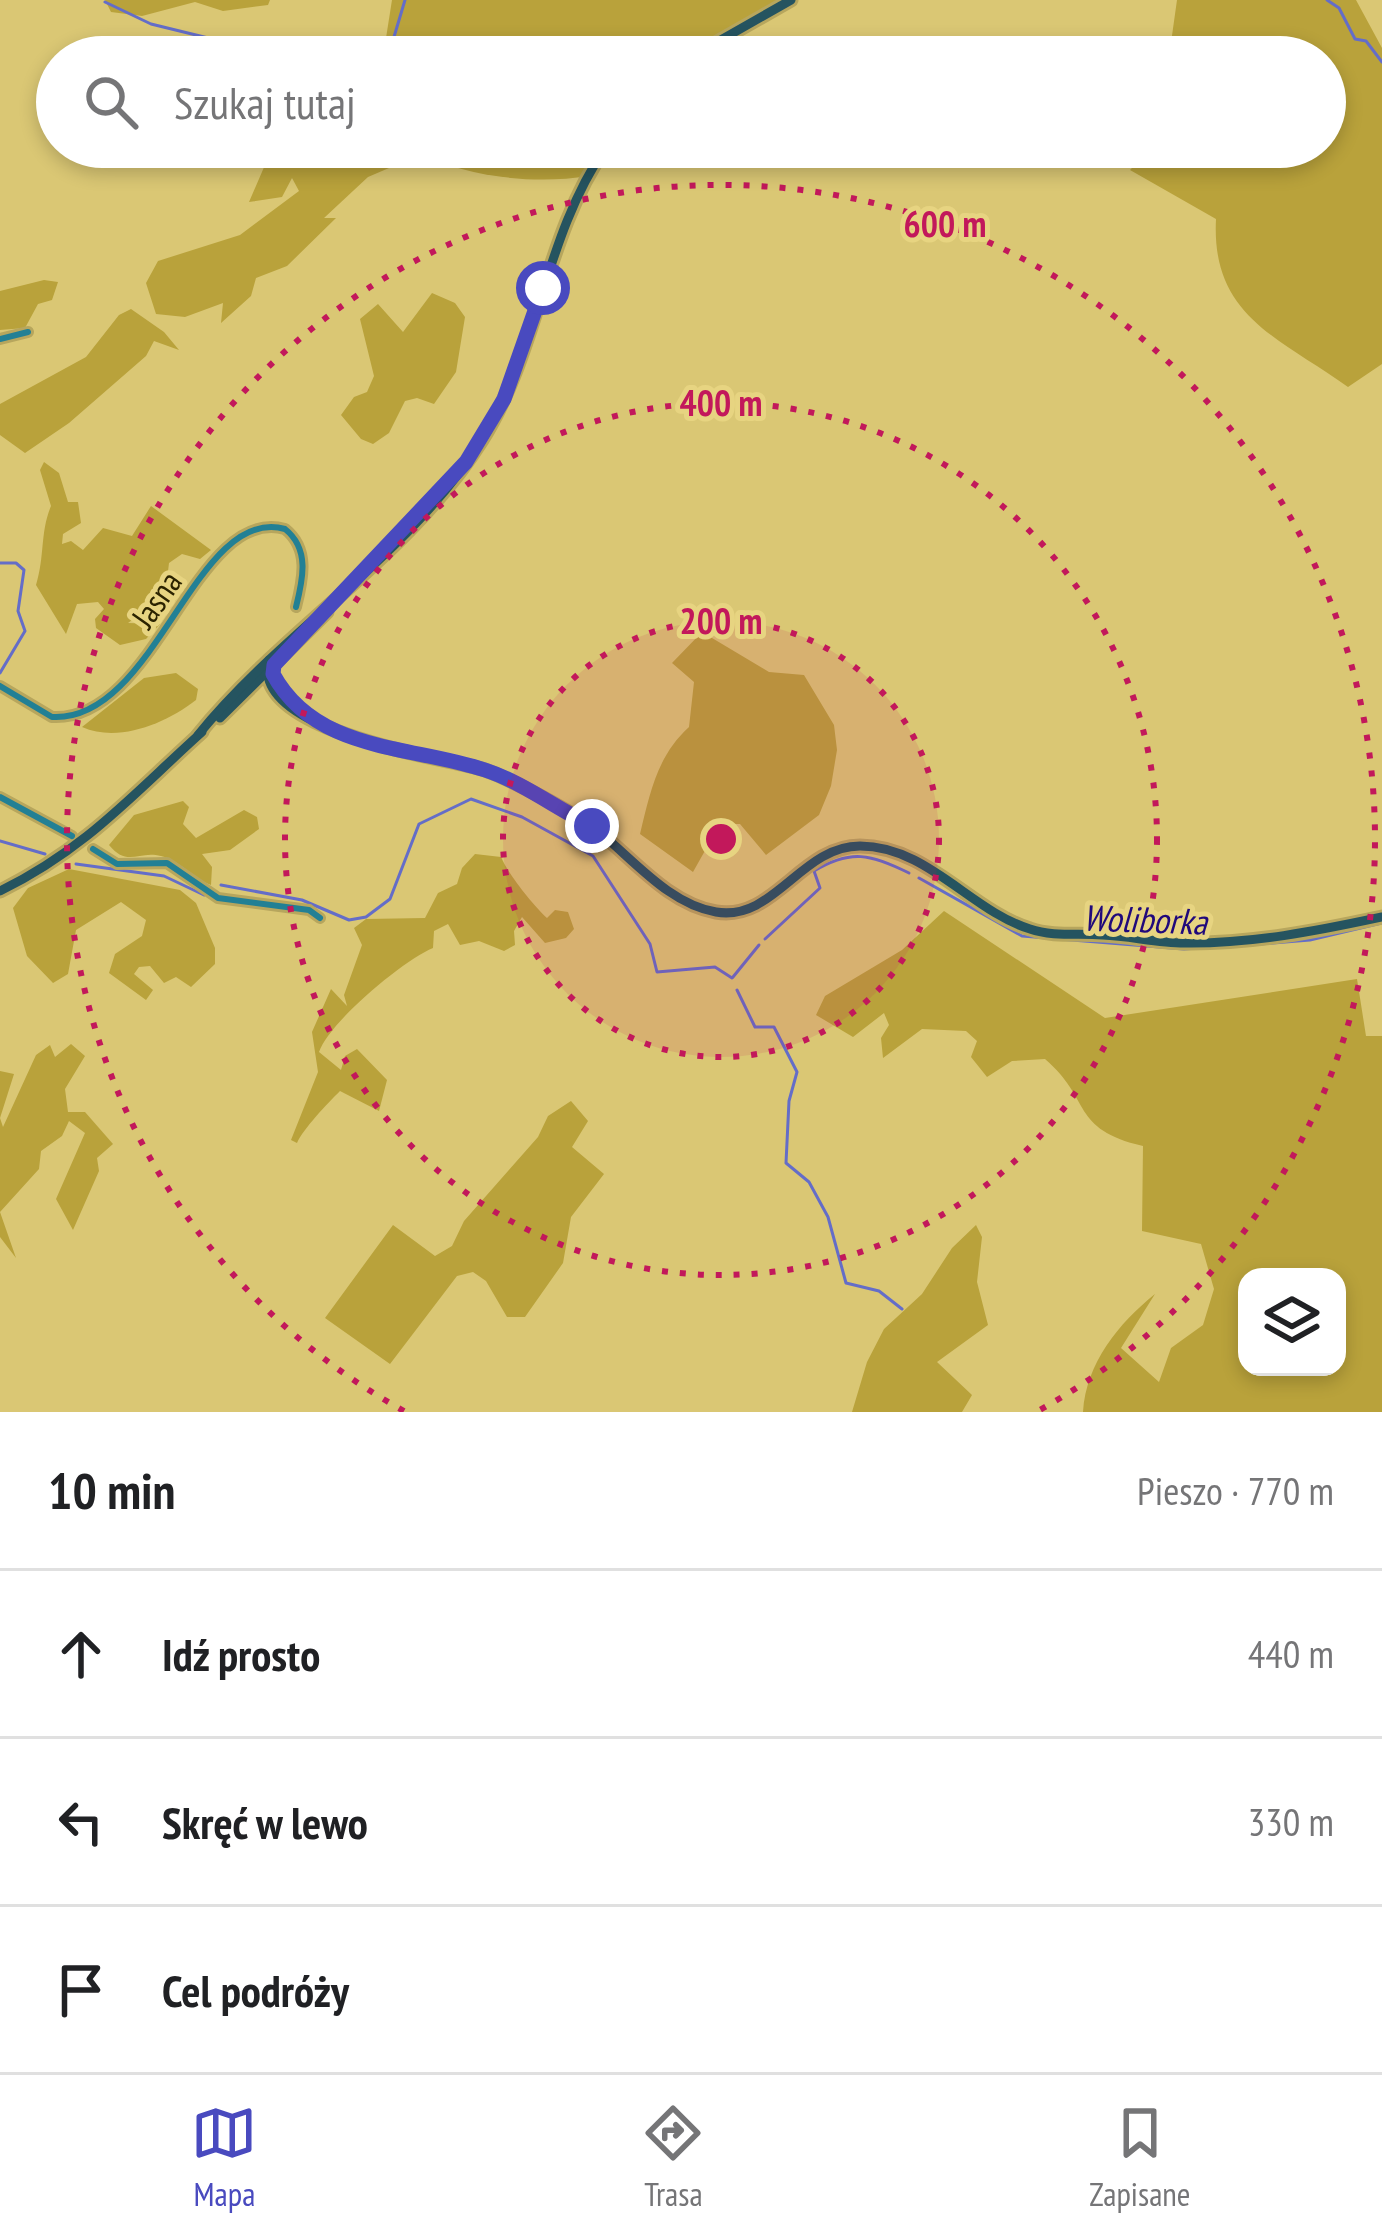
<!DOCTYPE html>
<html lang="pl">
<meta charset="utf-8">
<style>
:root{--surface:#fff;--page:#f2f2f2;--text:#202124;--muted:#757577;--line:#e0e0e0;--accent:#494abf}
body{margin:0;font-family:"PT Sans Narrow",sans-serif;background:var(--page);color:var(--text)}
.controls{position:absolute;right:36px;bottom:36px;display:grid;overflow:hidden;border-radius:24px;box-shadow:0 6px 18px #0003}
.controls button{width:108px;height:108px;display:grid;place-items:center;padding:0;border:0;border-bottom:3px solid var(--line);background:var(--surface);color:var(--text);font:60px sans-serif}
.stop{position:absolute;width:36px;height:36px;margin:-27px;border:9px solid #494abf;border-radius:50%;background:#fff}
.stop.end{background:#494abf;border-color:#fff;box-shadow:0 3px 12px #0008}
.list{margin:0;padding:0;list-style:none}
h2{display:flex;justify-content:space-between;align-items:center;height:156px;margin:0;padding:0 48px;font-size:51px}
h2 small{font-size:39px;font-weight:400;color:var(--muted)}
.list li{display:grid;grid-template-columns:78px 1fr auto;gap:36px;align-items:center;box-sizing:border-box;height:168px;padding:0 48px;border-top:3px solid var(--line)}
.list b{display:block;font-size:45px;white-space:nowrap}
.list em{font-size:39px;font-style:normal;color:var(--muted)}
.icon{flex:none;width:66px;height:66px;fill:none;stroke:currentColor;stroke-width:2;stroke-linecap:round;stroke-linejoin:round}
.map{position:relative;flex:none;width:1382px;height:1412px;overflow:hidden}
.search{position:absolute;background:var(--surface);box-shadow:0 6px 18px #0003;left:36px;right:36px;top:36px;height:132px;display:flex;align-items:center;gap:30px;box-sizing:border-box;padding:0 42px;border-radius:66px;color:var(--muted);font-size:45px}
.sheet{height:660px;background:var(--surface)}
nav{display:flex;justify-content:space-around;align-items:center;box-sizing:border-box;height:168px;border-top:3px solid var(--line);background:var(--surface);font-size:33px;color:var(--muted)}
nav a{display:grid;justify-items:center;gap:6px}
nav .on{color:var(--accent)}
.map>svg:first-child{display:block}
.green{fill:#b9a23b;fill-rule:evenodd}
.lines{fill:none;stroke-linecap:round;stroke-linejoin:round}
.stream{stroke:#646dc8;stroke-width:3}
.minor-casing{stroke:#b7a65d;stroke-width:12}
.secondary-casing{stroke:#b7a65d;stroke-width:15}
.minor{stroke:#228095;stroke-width:6}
.secondary{stroke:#255460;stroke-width:9}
.route{stroke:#494abf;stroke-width:15}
.ring{fill:none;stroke:#c2185b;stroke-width:6;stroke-dasharray:6 12}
.labels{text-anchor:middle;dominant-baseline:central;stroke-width:10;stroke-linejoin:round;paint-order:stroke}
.street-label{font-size:33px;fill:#2b2300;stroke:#e7d481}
.water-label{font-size:36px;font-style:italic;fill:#20097b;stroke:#e7d481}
.centre{fill:#c2185b;stroke:#e7d481;stroke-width:6}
.ring-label{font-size:36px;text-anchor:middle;font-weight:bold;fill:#c2185b;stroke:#e7d481;stroke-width:10;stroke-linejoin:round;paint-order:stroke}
</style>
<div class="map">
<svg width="1382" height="1412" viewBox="0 0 1382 1412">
<rect width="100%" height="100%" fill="#dac774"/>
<g class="green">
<path d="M 105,0 L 270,0 L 268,5 L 223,11 L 195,2 L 142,16 L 111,12 Z"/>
<path d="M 392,0 L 791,0 L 691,57 L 383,57 Z"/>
<path d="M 1177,0 L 1356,0 L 1382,48 L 1382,364 L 1348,387 C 1278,337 1211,316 1216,219 L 1130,170 L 1152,147 L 1325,147 L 1325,57 L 1169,57 Z"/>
<path d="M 293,147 L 398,147 L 396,165 L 368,177 L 324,218 L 336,218 L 287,266 L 256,278 L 251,296 L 221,323 L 223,303 L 185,317 L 156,314 L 146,283 L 158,261 L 240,235 L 299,191 L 292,178 L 282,197 L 249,202 L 268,158 Z"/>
<path d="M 416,147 L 606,147 L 588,176 C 535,185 467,177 418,153 Z"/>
<path d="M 44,280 L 58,282 L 52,300 L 38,304 L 25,328 L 0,330 L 0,291 Z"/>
<path d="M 432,293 L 455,303 L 465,317 L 456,372 L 434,404 L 417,398 L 405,401 L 389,433 L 373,444 L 361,439 L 341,415 L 354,397 L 367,392 L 374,376 L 360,319 L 378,304 L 403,332 Z"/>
<path d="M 131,309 L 164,332 L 179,350 L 154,341 L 146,356 L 69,423 L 25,453 L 0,435 L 0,404 L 86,357 L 119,315 Z"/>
<path d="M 44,462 L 59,473 L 68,502 L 78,502 L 81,523 L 63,534 L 62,544 L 71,541 L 83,550 L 103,528 L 132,536 L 151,506 L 211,550 L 200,559 L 182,554 L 169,563 L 165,596 L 128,623 L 160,624 L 146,639 L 120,645 L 96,628 L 95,619 L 104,609 L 98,602 L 77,604 L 66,634 L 36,585 C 45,556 40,532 51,506 L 40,470 Z"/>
<path d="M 702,632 L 769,672 L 804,675 L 834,725 L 837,750 L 831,786 L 819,815 L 766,855 L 740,824 L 720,824 L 693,872 L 640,834 C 650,793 657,756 689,727 L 694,682 L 672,663 Z"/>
<path d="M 176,673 L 198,689 L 196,700 C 165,724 118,743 82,727 L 144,678 Z"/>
<path d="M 183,801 L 189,807 L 183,824 L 196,838 L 244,810 L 257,817 L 259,829 L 230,850 L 202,854 L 212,867 L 211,885 C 192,878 181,861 161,856 C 138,850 128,868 109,845 L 134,815 Z"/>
<path d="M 475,854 L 501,857 C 508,874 533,905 547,918 L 555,910 L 568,912 L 574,929 L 566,938 L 545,943 L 522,917 L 514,931 L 515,945 L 504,951 L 479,941 L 460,945 L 448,924 L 434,931 L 433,948 C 404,960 330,1021 319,1052 L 341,1070 L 345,1056 L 357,1049 L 387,1080 L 379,1111 L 340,1091 C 328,1103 303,1129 297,1143 L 291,1140 L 318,1072 L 312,1032 L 331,989 L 347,1006 L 344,995 L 362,945 L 354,928 L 366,919 L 425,918 L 438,893 L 457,884 L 462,868 Z"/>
<path d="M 69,869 L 180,890 L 196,903 L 215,948 L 215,964 L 191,987 L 176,977 L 164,983 L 150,966 L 139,967 L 134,974 L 153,990 L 146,1000 L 109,973 L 115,954 L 142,936 L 146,920 L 121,902 L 76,930 L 68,974 L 53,983 L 27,956 L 13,908 L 28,888 Z"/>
<path d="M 944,911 L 1105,1018 L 1357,979 L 1366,1036 L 1382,1036 L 1382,1412 L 1083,1412 C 1086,1363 1119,1323 1155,1294 L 1121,1348 L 1159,1382 L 1171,1348 L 1203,1325 L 1214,1289 L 1201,1244 L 1142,1231 L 1143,1146 C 1070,1129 1092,1099 1045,1059 L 1012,1061 L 987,1077 L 971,1057 L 977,1041 L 966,1031 L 922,1029 L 883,1058 L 881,1038 L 889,1025 L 884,1013 L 853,1037 L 816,1015 L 825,996 L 902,950 ZM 1247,1277 L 1337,1277 L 1337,1367 L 1247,1367 Z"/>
<path d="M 71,1044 L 85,1056 L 65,1089 L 68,1112 L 85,1112 L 113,1144 L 97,1158 L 99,1171 L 73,1230 L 56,1199 L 85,1133 L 69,1121 L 62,1136 L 41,1151 L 39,1169 L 0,1212 L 16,1258 L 0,1237 L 0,1071 L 14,1074 L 0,1118 L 3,1127 L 36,1055 L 50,1045 L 55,1057 Z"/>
<path d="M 571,1101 L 588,1121 L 572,1147 L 604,1174 L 571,1217 L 563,1263 L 525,1317 L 507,1317 L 486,1281 L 473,1272 L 457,1276 L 390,1364 L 325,1318 L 393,1225 L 435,1256 L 452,1246 L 464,1221 L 538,1137 L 548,1116 Z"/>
<path d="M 976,1225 L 982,1237 L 977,1282 L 988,1325 L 937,1362 L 972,1395 L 962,1412 L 852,1412 L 867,1362 L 884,1329 L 922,1294 L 952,1248 Z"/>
</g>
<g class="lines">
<g class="stream">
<path d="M 1327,0 L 1339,8 L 1355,39 L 1366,41 L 1382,62"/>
<path d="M 105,2 L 151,24 L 245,47 L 255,57"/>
<path d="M 388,57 L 405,0"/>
<path d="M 150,147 L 192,165 L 268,147"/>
<path d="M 0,563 L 16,563 L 24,570 L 18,611 L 25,631 L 0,673"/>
<path d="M 0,841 L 45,854"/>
<path d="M 76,864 L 164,876 L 204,895"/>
<path d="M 919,878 L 1022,936 L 1184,949 L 1226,946"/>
<path d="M 221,885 L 302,900 L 349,920 L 366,917 L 390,899 L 419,824 L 471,799 L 522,817 L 593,856 L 650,944 L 657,972 L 715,967 L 732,978"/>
<path d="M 765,939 L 820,888 L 814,871 C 851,849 870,854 909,873"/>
<path d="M 1236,946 L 1310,940 L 1382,923"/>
<path d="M 733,977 L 759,945"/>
<path d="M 737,990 L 755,1027 L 774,1027 L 797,1072 L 789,1101 L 786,1163 L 809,1182 L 828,1217 L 846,1283 L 879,1291 L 902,1309"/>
</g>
<defs>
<g id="minor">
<path d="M 0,339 L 28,332"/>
<path d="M 0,686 L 52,717 C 156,723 195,504 285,529 C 310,549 303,579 296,607"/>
<path d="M 0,797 L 72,836"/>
<path d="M 93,849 L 117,864 L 167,863 L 218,898 L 309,910 L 320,918"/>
</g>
<g id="secondary">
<path d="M 691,57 L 791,0"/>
<path d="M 269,660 C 250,730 433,756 478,768 C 503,774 577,815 598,831 C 634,860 669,904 716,912 C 774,922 801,846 860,846 C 927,846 971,911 1030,929 C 1053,937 1079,933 1103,935 C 1130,936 1157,943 1184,943 C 1251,944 1317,931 1382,917"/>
<path d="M 220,718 L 327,612"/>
<path d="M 198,735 C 284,629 409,556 482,440 C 539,349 544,236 606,147"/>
<path d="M 0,891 C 86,849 133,794 202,732"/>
</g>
</defs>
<use href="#minor" class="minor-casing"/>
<use href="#secondary" class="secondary-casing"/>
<use href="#minor" class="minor"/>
<use href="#secondary" class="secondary"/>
</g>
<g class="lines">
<path class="route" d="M 543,288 L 504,399 L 466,462 L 274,665 L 273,674 C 316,753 411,745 485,770 C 522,782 557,809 592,826"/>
</g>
<circle cx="721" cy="839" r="218" fill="#c2185b" fill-opacity=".12"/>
<g class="ring">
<circle cx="721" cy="839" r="218"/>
<circle cx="721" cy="839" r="436"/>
<path d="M404 1411A654 654 0 1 1 1038 1411"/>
</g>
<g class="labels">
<g class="street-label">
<text transform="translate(156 599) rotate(-55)">Jasna</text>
</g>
<g class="water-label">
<text transform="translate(1145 919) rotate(2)">Woliborka</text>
</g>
</g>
<circle cx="721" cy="839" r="18" class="centre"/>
<g class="ring-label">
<text x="945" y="237">600 m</text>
<text x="721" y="416">400 m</text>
<text x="721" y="634">200 m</text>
</g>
</svg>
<div class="controls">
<button><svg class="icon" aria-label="layers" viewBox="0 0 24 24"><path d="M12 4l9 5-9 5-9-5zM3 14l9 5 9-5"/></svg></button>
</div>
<div class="stop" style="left:543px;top:288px"></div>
<div class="stop end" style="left:592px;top:826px"></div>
<div class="search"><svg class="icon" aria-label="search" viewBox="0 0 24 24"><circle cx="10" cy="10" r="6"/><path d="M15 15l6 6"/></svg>Szukaj tutaj</div>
</div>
<section class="sheet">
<h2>10 min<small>Pieszo · 770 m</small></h2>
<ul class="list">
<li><svg class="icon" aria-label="ahead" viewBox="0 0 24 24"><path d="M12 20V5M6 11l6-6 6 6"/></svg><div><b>Idź prosto</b></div><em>440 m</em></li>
<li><svg class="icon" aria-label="left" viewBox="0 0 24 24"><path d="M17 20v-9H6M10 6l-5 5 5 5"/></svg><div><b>Skręć w lewo</b></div><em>330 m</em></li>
<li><svg class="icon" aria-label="arrive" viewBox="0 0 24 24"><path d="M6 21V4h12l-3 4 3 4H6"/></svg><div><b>Cel podróży</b></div></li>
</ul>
</section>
<nav>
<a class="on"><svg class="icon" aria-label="map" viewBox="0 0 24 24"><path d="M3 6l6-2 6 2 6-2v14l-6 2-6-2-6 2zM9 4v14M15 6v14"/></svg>Mapa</a>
<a><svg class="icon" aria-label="directions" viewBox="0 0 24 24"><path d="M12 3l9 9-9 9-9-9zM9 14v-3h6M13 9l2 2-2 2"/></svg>Trasa</a>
<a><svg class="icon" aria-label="saved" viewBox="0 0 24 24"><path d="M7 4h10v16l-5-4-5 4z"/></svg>Zapisane</a>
</nav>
